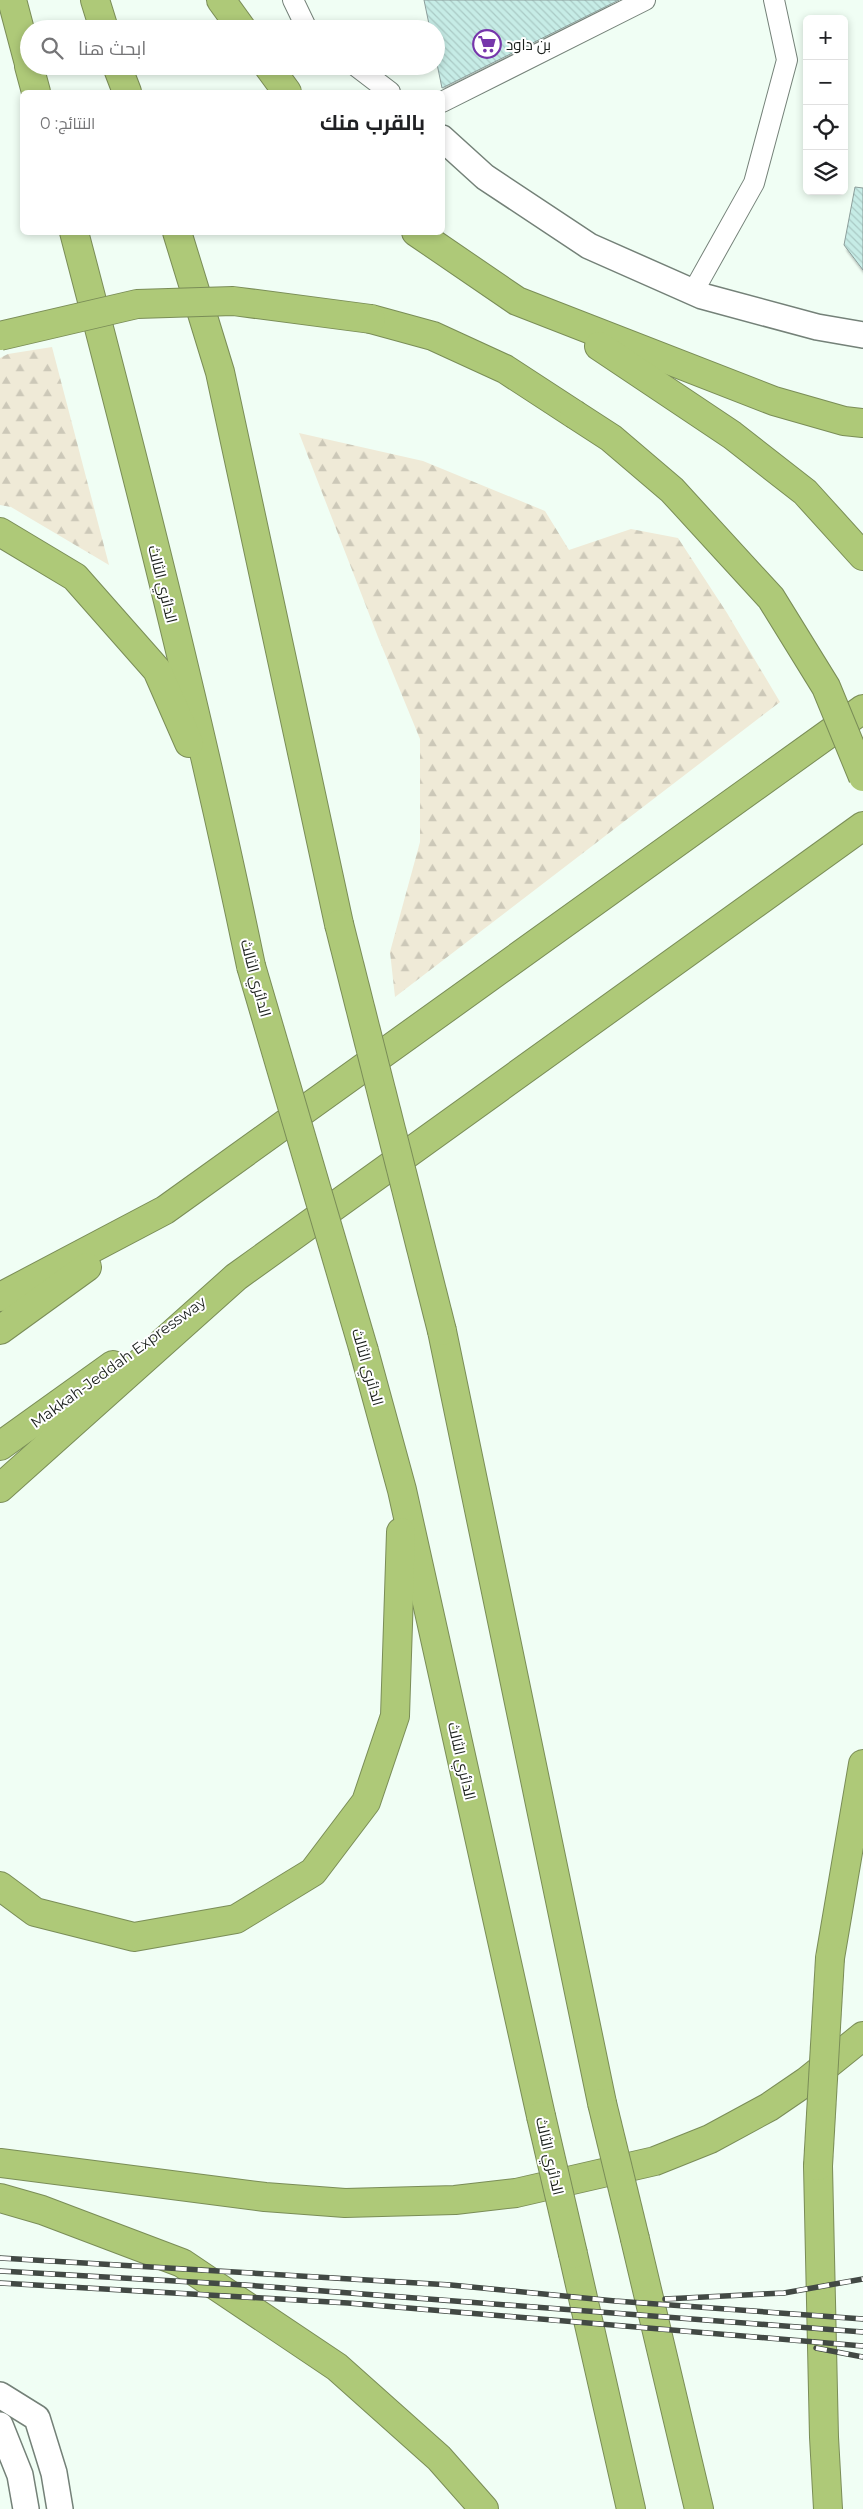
<!DOCTYPE html>
<html lang="ar">
<meta charset="utf-8">
<style>
:root{--surface:#fff;--page:#f2f2f2;--text:#202124;--muted:#757577;--line:#e0e0e0}
body{margin:0;font-family:Montserrat,Cairo,sans-serif;background:var(--page);color:var(--text);direction:rtl}
.controls{position:absolute;right:15px;top:15px;display:grid;overflow:hidden;border-radius:8px;box-shadow:0 2px 8px #0003}
.controls button{width:45px;height:45px;display:grid;place-items:center;padding:0;border:0;border-bottom:1px solid var(--line);background:var(--surface);color:var(--text);font:25px sans-serif}
.list{margin:0;padding:0;list-style:none}
h2{display:flex;justify-content:space-between;align-items:center;height:65px;margin:0;padding:0 20px;font-size:21px}
h2 small{font-size:16px;font-weight:400;color:var(--muted)}
.icon{flex:none;width:28px;height:28px;fill:none;stroke:currentColor;stroke-width:2;stroke-linecap:round;stroke-linejoin:round}
.map{position:relative;flex:none;width:863px;height:2509px;overflow:hidden;direction:ltr}
.search{position:absolute;background:var(--surface);box-shadow:0 2px 8px #0003;left:20px;top:20px;width:425px;height:55px;display:flex;align-items:center;gap:12px;box-sizing:border-box;padding:0 18px;border-radius:28px;color:var(--muted);font-size:19px}
.panel{position:absolute;background:var(--surface);box-shadow:0 2px 8px #0003;left:20px;top:90px;width:425px;height:145px;border-radius:8px;direction:rtl}
.map>svg:first-child{display:block}
.forest{fill:url(#forest-firs)}
.building{fill:url(#building-back-hatch);stroke:#8c9e9b;filter:url(#shadow)}
.lines{fill:none;stroke-linecap:round;stroke-linejoin:round}
.minor-casing{stroke:#748178;stroke-width:22}
.tertiary-casing{stroke:#748178;stroke-width:28}
.motorway-casing{stroke:#7a8d57;stroke-width:30}
.minor{stroke:#fff;stroke-width:20}
.tertiary{stroke:#fff;stroke-width:25}
.motorway{stroke:#aec978;stroke-width:28}
.rail-casing{stroke:#424944;stroke-width:5.5}
.rail{stroke:#fff;stroke-width:4;stroke-dasharray:11;stroke-linecap:butt}
.motorway-bridge-casing{stroke:#7a8d57;stroke-width:30;stroke-linecap:butt}
.motorway-bridge{stroke:#aec978;stroke-width:28}
.labels{text-anchor:middle;dominant-baseline:central;stroke-width:4;stroke-linejoin:round;paint-order:stroke}
.poi-label{font-size:15px;fill:#191e1a;stroke:#fff;text-anchor:start}
.street-label{font-size:15px;fill:#191e1a;stroke:#fff}
</style>
<div class="map">
<svg width="863" height="2509" viewBox="0 0 863 2509">
<defs>
<pattern id="forest-firs" width="22" height="20" patternUnits="userSpaceOnUse" patternTransform="scale(1.25)"><rect width="22" height="20" fill="#efead7"/><path d="M5 1l3.5 6h-7zM16 11l3.5 6h-7z" fill="#ccc8b8"/></pattern>
<pattern id="building-back-hatch" width="6" height="6" patternUnits="userSpaceOnUse" patternTransform="scale(1.25)"><rect width="6" height="6" fill="#c6ece6"/><path d="M-1 5l2 2M0 0l6 6M5-1l2 2" fill="none" stroke="#aacac5"/></pattern>
<filter id="shadow"><feDropShadow dx="3" dy="5.5" stdDeviation="1" flood-color="#0004"/></filter>
</defs>
<rect width="100%" height="100%" fill="#f0fef4"/>
<g class="forest">
<path d="M 52,347 L 109,565 L 11,507 L 0,505 L 0,358 L 8,354 Z"/>
<path d="M 299,433 L 423,461 L 545,511 L 569,550 L 631,529 L 678,538 L 727,613 L 780,702 L 395,997 L 390,952 L 420,842 L 420,739 L 378,637 Z"/>
</g>
<g class="building">
<path d="M 424,0 L 619,0 L 442,88 L 436,59 L 436,29 L 430,29 Z"/>
<path d="M 855,187 L 863,188 L 863,270 L 844,245 Z"/>
</g>
<g class="lines">
<defs>
<g id="minor">
<path d="M 293,0 L 307,29"/>
<path d="M 356,66 L 390,92"/>
<path d="M 442,102 L 645,0"/>
<path d="M 693,292 L 754,183 L 787,60 L 774,0"/>
</g>
<g id="tertiary">
<path d="M 442,138 L 485,177 L 589,246 L 702,296 L 817,327 L 863,335"/>
<path d="M 0,2395 L 37,2418 L 54,2473 L 60,2509"/>
<path d="M 0,2425 L 20,2475 L 26,2509"/>
</g>
<g id="motorway">
<path d="M 12,0 L 29,64"/>
<path d="M 95,0 L 104,29"/>
<path d="M 221,0 L 242,29"/>
<path d="M 29,66 L 36,92"/>
<path d="M 117,66 L 127,92"/>
<path d="M 268,66 L 287,92"/>
<path d="M 74,232 C 138,476 200,720 251,966"/>
<path d="M 177,232 L 220,372 L 339,924"/>
<path d="M 416,232 L 517,301 L 774,401 L 844,421 L 863,423"/>
<path d="M 371,319 L 433,336 L 505,369 L 574,414"/>
<path d="M 599,346 L 732,435 L 805,492 L 863,556"/>
<path d="M 0,532 L 75,577 L 157,670 L 189,743"/>
<path d="M 0,1297 L 165,1210 L 863,709"/>
<path d="M 0,1330 L 87,1267"/>
<path d="M 442,1331 L 602,2103"/>
<path d="M 364,1351 L 402,1490 L 541,2116"/>
<path d="M 0,1446 L 113,1365"/>
<path d="M 0,1488 L 236,1277 L 863,826"/>
<path d="M 0,1886 L 35,1912 L 134,1937 L 236,1919 L 313,1872 L 366,1802 L 395,1716 L 401,1532"/>
<path d="M 830,1958 L 863,1764"/>
<path d="M 0,2163 L 265,2197 L 345,2203 L 455,2200 L 516,2193 L 655,2161 L 710,2139 L 769,2107 L 807,2081 L 863,2036"/>
<path d="M 818,2166 L 824,2437 L 828,2509"/>
<path d="M 0,2198 L 42,2210 L 182,2263 L 337,2367 L 439,2458 L 484,2509"/>
<path d="M 635,2239 L 699,2509"/>
<path d="M 573,2254 L 631,2509"/>
</g>
</defs>
<use href="#minor" class="minor-casing"/>
<use href="#tertiary" class="tertiary-casing"/>
<use href="#motorway" class="motorway-casing"/>
<use href="#minor" class="minor"/>
<use href="#tertiary" class="tertiary"/>
<use href="#motorway" class="motorway"/>
<defs>
<g id="rail">
<path d="M 0,2258 L 451,2285 L 615,2301 L 863,2319"/>
<path d="M 0,2271 L 245,2285 L 863,2332"/>
<path d="M 0,2283 L 348,2303 L 863,2346"/>
<path d="M 665,2299 L 784,2293 L 863,2279"/>
<path d="M 816,2348 L 863,2357"/>
</g>
</defs>
<use href="#rail" class="rail-casing"/>
<use href="#rail" class="rail"/>
<defs>
<g id="motorway-bridge">
<path d="M 0,336 L 137,304 L 233,301 L 371,319"/>
<path d="M 574,414 L 611,438 L 672,490 L 771,598 L 826,687 L 863,777"/>
<path d="M 339,924 L 442,1331"/>
<path d="M 251,966 L 364,1351"/>
<path d="M 602,2103 L 635,2239"/>
<path d="M 541,2116 L 573,2254"/>
<path d="M 818,2166 L 830,1958"/>
</g>
</defs>
<use href="#motorway-bridge" class="motorway-bridge-casing"/>
<use href="#motorway-bridge" class="motorway-bridge"/>
</g>
<defs>
<symbol id="supermarket-ring" viewBox="-11 -11 22 22"><circle r="9.5" fill="#fff" stroke="#7636ab" stroke-width="1.5"/><path d="M-6-5.5h2.5l.6 2H6L4.5 2H-2.5L-4.4-4H-6ZM-1.5 3.2a1.3 1.3 0 1 0 .1 0ZM3 3.2a1.3 1.3 0 1 0 .1 0Z" fill="#7636ab"/></symbol>
</defs>
<g fill-rule="evenodd">
<use href="#supermarket-ring" x="471" y="28" width="32" height="32"/>
</g>
<g class="labels">
<g class="poi-label">
<text x="506" y="44">بن داود</text>
</g>
<g class="street-label">
<text transform="translate(163 584) rotate(76)">الدائري الثالث</text>
<text transform="translate(256 978) rotate(75)">الدائري الثالث</text>
<text transform="translate(118 1362) rotate(-36)">Makkah-Jeddah Expressway</text>
<text transform="translate(368 1367) rotate(74)">الدائري الثالث</text>
<text transform="translate(462 1761) rotate(77)">الدائري الثالث</text>
<text transform="translate(550 2156) rotate(77)">الدائري الثالث</text>
</g>
</g>
</svg>
<div class="controls">
<button>+</button>
<button>−</button>
<button><svg class="icon" aria-label="locate" viewBox="0 0 24 24"><circle cx="12" cy="12" r="6"/><path d="M12 2v4M12 18v4M2 12h4M18 12h4"/></svg></button>
<button><svg class="icon" aria-label="layers" viewBox="0 0 24 24"><path d="M12 4l9 5-9 5-9-5zM3 14l9 5 9-5"/></svg></button>
</div>
<div class="search"><svg class="icon" aria-label="search" viewBox="0 0 24 24"><circle cx="10" cy="10" r="6"/><path d="M15 15l6 6"/></svg>ابحث هنا</div>
<section class="panel">
<h2>بالقرب منك<small>النتائج: 0</small></h2>
<ul class="list">
</ul>
</section>
</div>
